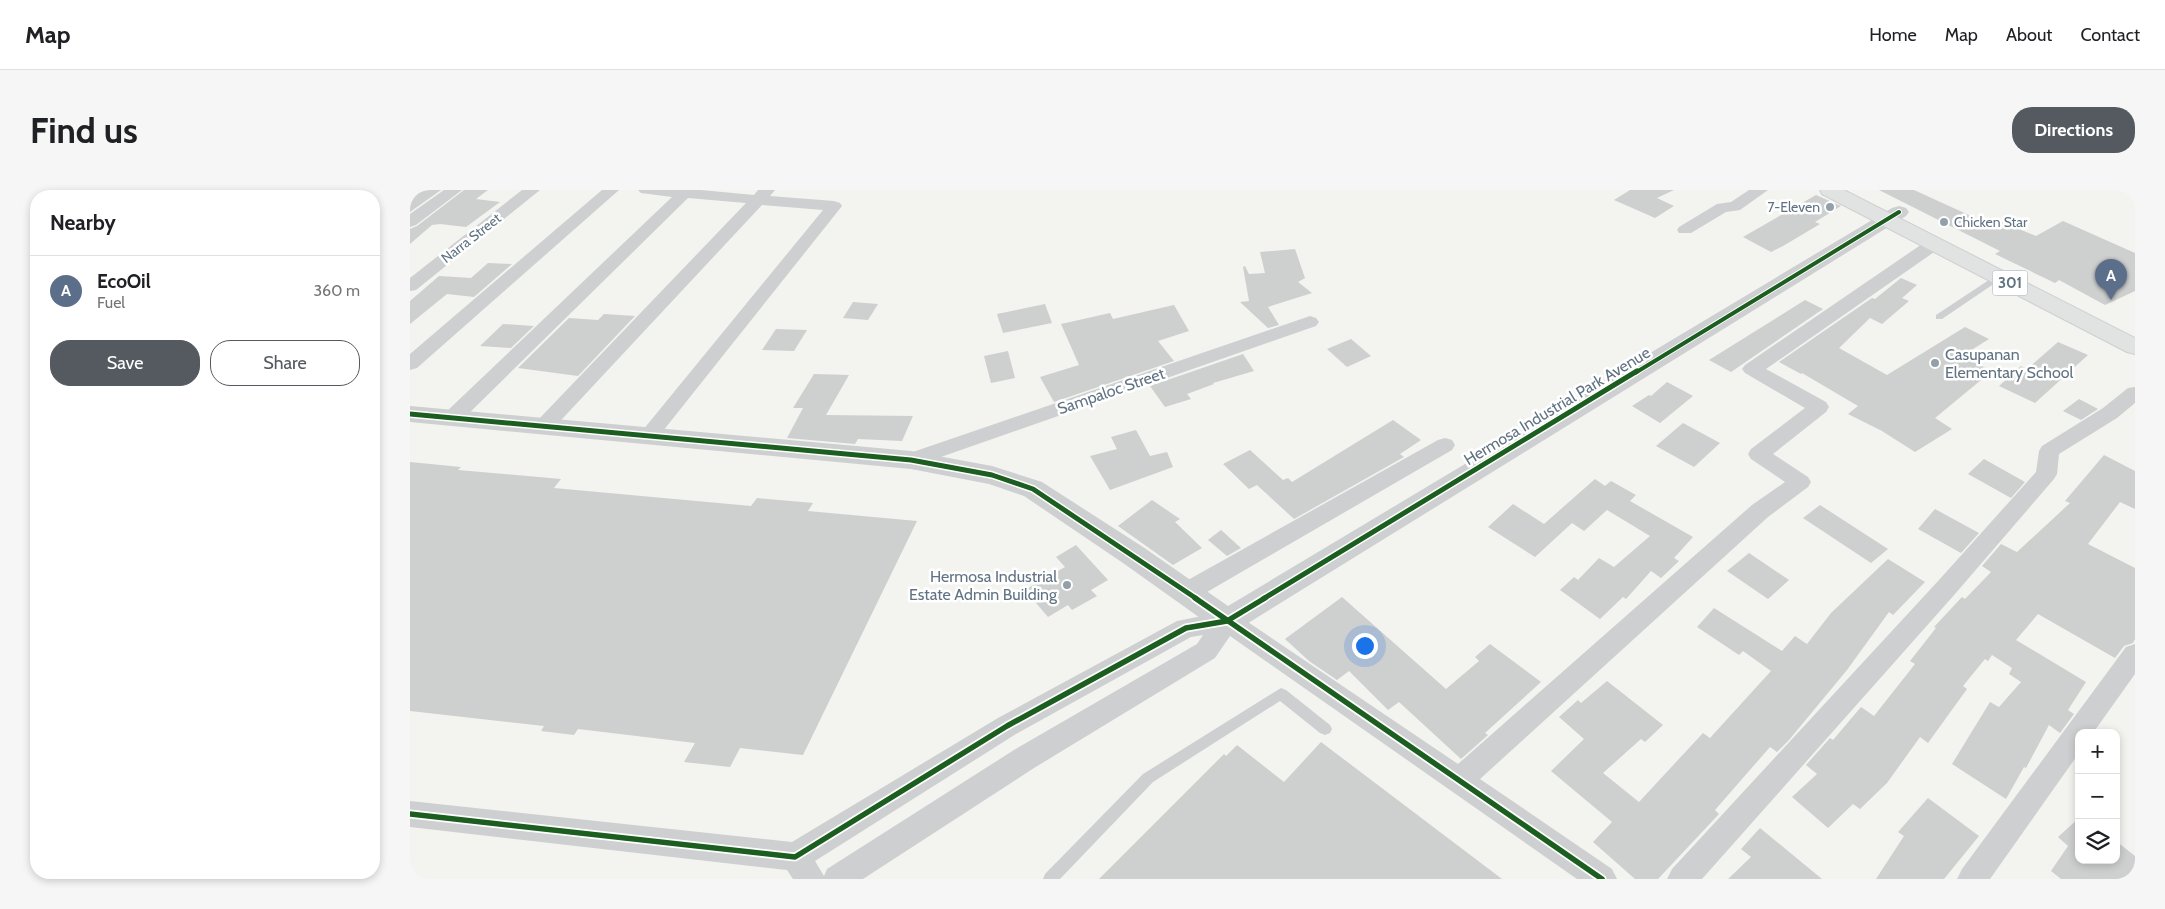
<!DOCTYPE html>
<meta charset="utf-8">
<style>
:root{--surface:#fff;--page:#f6f6f6;--text:#202124;--muted:#757577;--line:#e0e0e0;--accent:#545a60}
body{margin:0;font-family:Cabin,sans-serif;background:var(--page);color:var(--text)}
.controls{position:absolute;right:15px;bottom:15px;display:grid;overflow:hidden;border-radius:10px;box-shadow:0 2px 8px #0003}
.controls button{width:45px;height:45px;display:grid;place-items:center;padding:0;border:0;border-bottom:1px solid var(--line);background:var(--surface);color:var(--text);font:25px sans-serif}
.you{position:absolute;left:954px;top:455px;width:18px;height:18px;margin:-12px;border:4px solid #fff;border-radius:50%;background:#1a73e8;box-shadow:0 0 0 8px #1a73e833}
.badge{display:grid;place-items:center;width:32px;height:32px;border-radius:50%;background:var(--accent);color:#fff;font-size:16px;font-weight:700}
.pin{position:absolute;translate:-50% -41px;filter:drop-shadow(0 1px 2px #0008)}
.pin::after{content:'';position:absolute;top:26px;width:18px;height:15px;background:inherit;clip-path:polygon(0 0,100% 0,50% 100%)}
.list{margin:0;padding:0;list-style:none}
h2{display:flex;justify-content:space-between;align-items:center;height:65px;margin:0;padding:0 20px;font-size:21px}
h2 small{font-size:16px;font-weight:400;color:var(--muted)}
.list li{display:grid;grid-template-columns:32px 1fr auto;gap:15px;align-items:center;box-sizing:border-box;height:70px;padding:0 20px;border-top:1px solid var(--line)}
.list b{display:block;font-size:19px;white-space:nowrap}
.list p{margin:0;font-size:16px;white-space:nowrap;color:var(--muted)}
.list em{font-size:16px;font-style:normal;color:var(--muted)}
.actions{display:flex;gap:10px;padding:15px 20px}
.actions a{flex:1;padding:11px 0;border:1px solid var(--accent);border-radius:20px;text-align:center;font-size:18px;color:var(--accent)}
.actions .main{background:var(--accent);color:#fff}
.icon{flex:none;width:28px;height:28px;fill:none;stroke:currentColor;stroke-width:2;stroke-linecap:round;stroke-linejoin:round}
.map{position:relative;flex:none;width:1725px;height:689px;overflow:hidden;border-radius:20px}
header{display:flex;align-items:center;gap:30px;box-sizing:border-box;height:70px;padding:0 25px;background:var(--surface);border-bottom:1px solid var(--line)}
header strong{font-size:24px}
nav{display:flex;gap:28px;margin-inline-start:auto;font-size:18px}
.intro{display:flex;align-items:center;justify-content:space-between;box-sizing:border-box;height:120px;padding:0 30px}
h1{margin:0;font-size:35px}
.button{padding:12px 22px;border-radius:20px;background:var(--accent);color:#fff;font-size:18px;font-weight:700}
main{display:flex;gap:30px;padding:0 30px}
aside{flex:1;background:var(--surface);border-radius:20px;box-shadow:0 2px 8px #0003}
.map>svg:first-child{display:block}
.building{fill:#cecfcf}
.lines{fill:none;stroke-linecap:round;stroke-linejoin:round}
.primary-casing{stroke:#ced0d0;stroke-width:2}
.service{fill:#cecfd0;fill-rule:evenodd}
.minor{fill:#cecfd0;fill-rule:evenodd}
.tertiary{fill:#cecfd0;fill-rule:evenodd}
.primary{fill:#e1e2e2;fill-rule:evenodd}
.cycleway-far2-casing{stroke:#fff;stroke-width:6}
.cycleway-far1-casing{stroke:#fff;stroke-width:8}
.cycleway-casing{stroke:#fff;stroke-width:9}
.cycleway-far2{stroke:#1b5e20;stroke-width:4}
.cycleway-far1{stroke:#1b5e20;stroke-width:5}
.cycleway{stroke:#1b5e20;stroke-width:5.5}
.poi-dot{fill:#94a0a9;stroke:#fff;stroke-width:2}
.labels{text-anchor:middle;dominant-baseline:central;stroke-width:5;stroke-linejoin:round;paint-order:stroke}
.far-poi-label{font-size:14px;fill:#617383;stroke:#fff;text-anchor:end}
.far-street-label{font-size:14px;fill:#617383;stroke:#fff}
.shield{fill:#fff;stroke:#909da8;stroke-width:1}
.shield-label{font-size:15px;font-weight:bold;fill:#617383}
.poi-label{font-size:16px;fill:#617383;stroke:#fff;text-anchor:start}
.street-label{font-size:16px;fill:#617383;stroke:#fff}
</style>
<header>
<strong>Map</strong>
<nav><a>Home</a><a>Map</a><a>About</a><a>Contact</a></nav>
</header>
<div class="intro"><h1>Find us</h1><a class="button">Directions</a></div>
<main>
<aside>
<h2>Nearby<small></small></h2>
<ul class="list">
<li><span class="badge" style="background:#5c6f8a">A</span><div><b>EcoOil</b><p>Fuel</p></div><em>360 m</em></li>
</ul>
<div class="actions"><a class="main">Save</a><a>Share</a></div>
</aside>
<div class="map">
<svg width="1725" height="689" viewBox="0 0 1725 689">
<rect width="100%" height="100%" fill="#f3f3f0"/>
<g class="building">
<path d="M 6,0 L 31,0 L 0,22 L 0,4 Z"/>
<path d="M 54,0 L 78,0 L 66,9 L 90,12 L 56,37 L 30,34 L 22,35 L 0,54 L 0,39 L 7,36 Z"/>
<path d="M 1220,0 L 1264,0 L 1247,8 L 1264,16 L 1245,28 L 1204,10 Z"/>
<path d="M 1469,0 L 1504,0 L 1583,36 L 1590,31 L 1626,46 L 1653,31 L 1725,63 L 1725,101 L 1695,115 L 1649,90 L 1645,93 L 1585,64 L 1590,61 Z"/>
<path d="M 1406,5 L 1431,16 L 1405,32 L 1410,34 L 1373,56 L 1361,62 L 1333,47 Z"/>
<path d="M 885,59 L 895,88 L 888,92 L 902,103 L 858,117 L 869,135 L 858,138 L 830,112 L 839,111 L 833,77 L 835,76 L 839,84 L 855,83 L 850,62 Z"/>
<path d="M 78,73 L 102,74 L 64,107 L 37,104 L 0,134 L 0,111 L 29,86 L 61,88 Z"/>
<path d="M 1491,88 L 1507,95 L 1492,108 L 1499,111 L 1472,134 L 1460,128 L 1429,158 L 1477,185 L 1555,137 L 1579,149 L 1552,166 L 1582,181 L 1525,228 L 1542,239 L 1505,262 L 1472,241 L 1438,224 L 1448,216 L 1392,183 L 1391,184 L 1369,172 L 1462,108 L 1465,109 Z"/>
<path d="M 1395,110 L 1413,119 L 1321,182 L 1299,170 Z"/>
<path d="M 443,112 L 468,114 L 458,130 L 433,128 Z"/>
<path d="M 635,114 L 642,133 L 593,143 L 587,124 Z"/>
<path d="M 764,115 L 779,141 L 748,151 L 764,171 L 644,212 L 630,187 L 669,175 L 651,134 L 700,123 L 703,129 Z"/>
<path d="M 194,124 L 225,126 L 168,186 L 108,178 L 159,128 L 188,130 Z"/>
<path d="M 93,134 L 124,136 L 101,158 L 70,156 Z"/>
<path d="M 366,139 L 397,140 L 384,161 L 352,160 Z"/>
<path d="M 941,149 L 961,166 L 937,177 L 917,159 Z"/>
<path d="M 1648,152 L 1678,165 L 1625,213 L 1589,196 L 1611,176 L 1617,179 Z"/>
<path d="M 598,161 L 605,188 L 581,193 L 574,166 Z"/>
<path d="M 833,164 L 844,181 L 803,193 L 804,194 L 777,204 L 781,209 L 755,217 L 740,196 Z"/>
<path d="M 404,184 L 439,185 L 416,225 L 503,226 L 492,251 L 448,249 L 445,254 L 377,248 L 393,218 L 383,218 Z"/>
<path d="M 1257,192 L 1283,206 L 1250,233 L 1222,216 L 1239,205 L 1241,206 Z"/>
<path d="M 1669,209 L 1688,219 L 1671,230 L 1653,221 Z"/>
<path d="M 983,230 L 1011,250 L 990,264 L 994,267 L 884,329 L 847,295 L 839,299 L 813,274 L 840,260 L 873,290 L 878,288 L 882,292 Z"/>
<path d="M 1273,233 L 1310,253 L 1284,277 L 1246,256 Z"/>
<path d="M 726,240 L 740,266 L 757,262 L 763,277 L 700,300 L 680,266 L 707,259 L 701,247 Z"/>
<path d="M 1694,265 L 1725,281 L 1725,319 L 1710,312 L 1678,354 L 1725,378 L 1725,449 L 1723,453 L 1714,456 L 1705,468 L 1628,424 L 1606,450 L 1676,492 L 1658,520 L 1664,524 L 1650,543 L 1639,535 L 1616,578 L 1614,577 L 1596,609 L 1542,574 L 1580,512 L 1589,517 L 1611,492 L 1599,484 L 1602,478 L 1582,465 L 1578,471 L 1575,469 L 1553,496 L 1557,499 L 1518,553 L 1510,547 L 1477,593 L 1450,619 L 1443,614 L 1418,638 L 1382,607 L 1407,584 L 1396,575 L 1420,548 L 1423,550 L 1451,517 L 1464,526 L 1505,474 L 1500,471 L 1526,438 L 1524,437 L 1552,407 L 1555,409 L 1581,382 L 1572,376 L 1591,354 L 1607,362 L 1660,313 L 1655,311 Z"/>
<path d="M 1574,269 L 1615,292 L 1601,308 L 1558,284 Z"/>
<path d="M 0,272 L 51,277 L 48,280 L 151,289 L 144,298 L 341,316 L 347,308 L 403,313 L 398,321 L 507,331 L 393,565 L 330,558 L 320,577 L 274,572 L 285,553 L 168,539 L 164,545 L 131,541 L 134,536 L 0,521 Z"/>
<path d="M 1185,289 L 1195,296 L 1201,291 L 1226,305 L 1220,311 L 1283,347 L 1264,368 L 1269,371 L 1251,388 L 1241,381 L 1216,409 L 1213,407 L 1190,429 L 1150,400 L 1164,387 L 1168,390 L 1189,368 L 1204,377 L 1240,346 L 1197,320 L 1174,341 L 1162,333 L 1125,367 L 1078,337 L 1103,314 L 1134,334 Z"/>
<path d="M 742,310 L 770,329 L 765,332 L 792,358 L 763,375 L 708,336 Z"/>
<path d="M 1410,315 L 1478,359 L 1461,373 L 1393,328 Z"/>
<path d="M 1525,319 L 1569,343 L 1551,363 L 1508,339 Z"/>
<path d="M 811,340 L 831,358 L 817,366 L 798,350 Z"/>
<path d="M 666,355 L 698,390 L 681,400 L 687,406 L 662,420 L 658,415 L 638,427 L 615,400 L 655,377 L 646,367 Z"/>
<path d="M 1339,363 L 1379,390 L 1358,409 L 1317,381 Z"/>
<path d="M 1478,369 L 1515,392 L 1483,425 L 1479,422 L 1437,480 L 1379,550 L 1367,562 L 1360,557 L 1305,620 L 1309,624 L 1248,689 L 1225,689 L 1183,652 L 1202,632 L 1141,581 L 1174,549 L 1149,527 L 1168,510 L 1171,513 L 1197,491 L 1253,535 L 1235,552 L 1231,549 L 1193,583 L 1229,612 L 1293,543 L 1300,548 L 1361,481 L 1333,461 L 1329,465 L 1287,437 L 1304,418 L 1372,461 L 1385,446 L 1397,454 L 1421,423 Z"/>
<path d="M 932,407 L 1036,499 L 1069,471 L 1065,467 L 1080,454 L 1131,492 L 1075,543 L 1078,545 L 1051,569 L 989,512 L 978,520 L 939,481 L 927,490 L 899,471 L 875,449 Z"/>
<path d="M 911,552 L 1092,689 L 689,689 L 814,564 L 816,566 L 827,555 L 874,592 Z"/>
<path d="M 1518,608 L 1569,646 L 1534,689 L 1466,689 L 1494,646 L 1488,642 Z"/>
<path d="M 1669,628 L 1669,670 L 1706,670 L 1706,651 L 1725,666 L 1725,684 L 1720,689 L 1651,689 L 1641,681 L 1658,656 L 1648,647 Z"/>
<path d="M 1350,638 L 1412,689 L 1318,689 L 1341,667 L 1331,659 Z"/>
</g>
<g class="lines">
<defs>
<path id="primary" d="M 1410,0 L 1434,0 L 1725,148 L 1725,164 L 1717,162 L 1412,4 Z"/>
</defs>
<use href="#primary" class="primary-casing"/>
<g class="service">
<path d="M 1588,84 L 1591,85 L 1591,89 L 1532,129 L 1526,129 L 1526,125 Z"/>
<path d="M 871,498 L 876,500 L 920,535 L 922,539 L 920,543 L 915,545 L 910,543 L 870,511 L 743,592 L 650,689 L 633,689 L 635,684 L 733,584 Z"/>
</g>
<g class="minor">
<path d="M 34,0 L 52,0 L 6,35 L 0,37 L 0,24 Z"/>
<path d="M 112,0 L 130,0 L 6,100 L 0,101 L 0,88 Z"/>
<path d="M 192,0 L 209,0 L 7,178 L 0,180 L 0,164 Z"/>
<path d="M 228,0 L 291,0 L 344,5 L 348,0 L 365,0 L 360,6 L 424,11 L 430,13 L 432,16 L 245,251 L 238,253 L 231,251 L 228,246 L 413,20 L 352,15 L 140,242 L 133,244 L 126,242 L 123,237 L 126,232 L 336,13 L 278,8 L 49,233 L 42,235 L 35,233 L 32,228 L 35,223 L 262,7 L 231,3 Z"/>
<path d="M 1339,0 L 1358,0 L 1330,20 L 1316,22 L 1281,43 L 1269,43 L 1267,40 L 1269,37 L 1307,14 L 1321,12 Z"/>
<path d="M 1524,49 L 1530,50 L 1532,54 L 1530,58 L 1356,179 L 1416,212 L 1419,217 L 1416,222 L 1363,264 L 1398,287 L 1401,292 L 1398,297 L 1358,327 L 1070,589 L 1202,679 L 1207,689 L 1167,689 L 820,446 L 805,468 L 624,578 L 453,689 L 383,689 L 377,680 L 0,637 L 0,611 L 382,652 L 588,528 L 767,431 L 817,421 L 826,424 L 1048,574 L 1342,315 L 1375,292 L 1341,269 L 1338,264 L 1341,259 L 1395,218 L 1335,183 L 1332,179 L 1335,175 L 1518,50 ZM 793,445 L 787,454 L 604,560 L 417,679 L 414,686 L 405,671 L 606,544 L 781,447 Z"/>
<path d="M 900,126 L 906,128 L 909,132 L 906,136 L 508,275 L 501,277 L 494,275 L 491,270 L 494,265 Z"/>
<path d="M 1725,197 L 1725,213 L 1707,228 L 1649,264 L 1647,284 L 1644,289 L 1545,404 L 1292,689 L 1257,689 L 1262,679 L 1529,390 L 1626,282 L 1629,261 L 1632,256 L 1693,218 L 1718,198 Z"/>
<path d="M 1035,248 L 1042,250 L 1045,255 L 1042,260 L 785,409 L 777,411 L 769,409 L 765,402 L 769,395 L 1028,250 Z"/>
<path d="M 1725,454 L 1725,484 L 1683,543 L 1669,543 L 1669,563 L 1580,689 L 1547,689 L 1552,679 L 1716,457 Z"/>
</g>
<path class="tertiary" d="M 1489,16 L 1496,18 L 1499,22 L 1496,26 L 827,440 L 817,443 L 807,440 L 713,373 L 614,306 L 579,294 L 501,279 L 0,232 L 0,216 L 501,261 L 582,276 L 632,292 L 733,357 L 818,416 L 1482,18 Z"/>
<use href="#primary" class="primary"/>
<defs>
<path id="cycleway-far2" d="M 1225,183 L 1489,22"/>
<g id="cycleway-far1">
<path d="M 0,224 L 501,270 L 582,285 L 623,299 L 787,409"/>
<path d="M 853,409 L 1227,181"/>
</g>
<g id="cycleway">
<path d="M 785,408 L 1192,689"/>
<path d="M 0,624 L 385,667 L 597,536 L 776,438 L 817,431 L 855,408"/>
</g>
</defs>
<use href="#cycleway-far2" class="cycleway-far2-casing"/>
<use href="#cycleway-far1" class="cycleway-far1-casing"/>
<use href="#cycleway" class="cycleway-casing"/>
<use href="#cycleway-far2" class="cycleway-far2"/>
<use href="#cycleway-far1" class="cycleway-far1"/>
<use href="#cycleway" class="cycleway"/>
</g>
<g class="poi-dot">
<circle cx="1420" cy="17" r="5"/>
<circle cx="1534" cy="32" r="5"/>
<circle cx="1525" cy="173" r="5"/>
<circle cx="657" cy="395" r="5"/>
</g>
<g class="labels">
<g class="far-poi-label">
<text x="1410" y="17">7-Eleven</text>
<text x="1544" y="32" text-anchor="start">Chicken Star</text>
</g>
<g class="far-street-label">
<text transform="translate(61 48) rotate(-38)">Narra Street</text>
</g>
<rect class="shield" x="1582.5" y="80.5" width="35" height="25" rx="4"/>
<g class="shield-label">
<text x="1600" y="93">301</text>
</g>
<g class="poi-label">
<text x="1535" y="164">Casupanan<tspan x="1535" dy="18">Elementary School</tspan></text>
<text x="647" y="386" text-anchor="end">Hermosa Industrial<tspan x="647" dy="18">Estate Admin Building</tspan></text>
</g>
<g class="street-label">
<text transform="translate(701 201) rotate(-19)">Sampaloc Street</text>
<text transform="translate(1147 216) rotate(-31)">Hermosa Industrial Park Avenue</text>
</g>
</g>
</svg>
<div class="controls">
<button>+</button>
<button>−</button>
<button><svg class="icon" aria-label="layers" viewBox="0 0 24 24"><path d="M12 4l9 5-9 5-9-5zM3 14l9 5 9-5"/></svg></button>
</div>
<div class="you"></div>
<div class="pin badge" style="left:1701px;top:110px;background:#5c6f8a">A</div>
</div>
</main>
